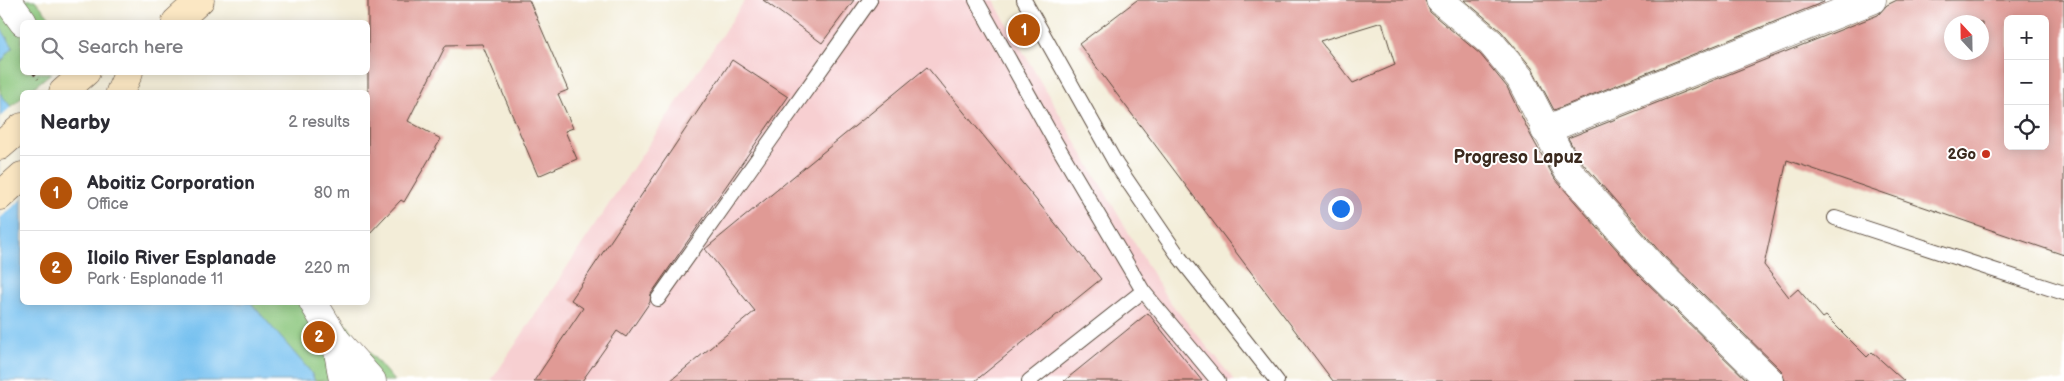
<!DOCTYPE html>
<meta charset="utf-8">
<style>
:root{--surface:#fff;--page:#f2f2f3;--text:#2b2b33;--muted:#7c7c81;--line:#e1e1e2;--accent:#b45309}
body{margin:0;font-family:"Balsamiq Sans",sans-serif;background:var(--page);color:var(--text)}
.controls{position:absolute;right:15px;top:15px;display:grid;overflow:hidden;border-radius:8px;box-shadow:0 2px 12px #0003}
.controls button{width:45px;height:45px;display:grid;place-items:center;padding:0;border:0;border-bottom:1px solid var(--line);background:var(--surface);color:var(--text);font:25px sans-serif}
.compass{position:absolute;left:1944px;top:15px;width:45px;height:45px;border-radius:50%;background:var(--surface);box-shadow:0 2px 12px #0003;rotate:338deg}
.you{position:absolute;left:1340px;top:208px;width:18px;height:18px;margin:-12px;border:4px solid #fff;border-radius:50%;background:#1a73e8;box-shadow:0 0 0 8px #1a73e833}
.badge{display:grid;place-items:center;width:32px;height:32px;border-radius:50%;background:var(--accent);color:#fff;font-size:16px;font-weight:700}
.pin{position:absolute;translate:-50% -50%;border:2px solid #fff;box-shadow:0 1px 5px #0006}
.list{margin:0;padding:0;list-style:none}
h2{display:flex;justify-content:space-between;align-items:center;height:65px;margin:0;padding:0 20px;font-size:21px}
h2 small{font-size:16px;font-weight:400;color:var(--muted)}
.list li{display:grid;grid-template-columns:32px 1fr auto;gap:15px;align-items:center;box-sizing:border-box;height:75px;padding:0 20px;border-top:1px solid var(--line)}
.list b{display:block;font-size:19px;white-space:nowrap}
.list p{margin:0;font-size:16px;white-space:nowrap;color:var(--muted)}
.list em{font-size:16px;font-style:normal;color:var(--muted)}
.icon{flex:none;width:28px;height:28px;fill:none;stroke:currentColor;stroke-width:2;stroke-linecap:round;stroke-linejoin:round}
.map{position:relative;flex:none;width:2064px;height:381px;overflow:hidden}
.search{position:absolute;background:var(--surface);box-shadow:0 2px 12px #0003;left:20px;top:20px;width:350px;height:55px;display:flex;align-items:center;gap:12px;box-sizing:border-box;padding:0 18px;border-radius:8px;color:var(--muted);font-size:19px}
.panel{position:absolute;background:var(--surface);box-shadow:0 2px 12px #0003;left:20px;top:90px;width:350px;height:215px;border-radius:8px}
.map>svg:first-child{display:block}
.built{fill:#f7cfd1}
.green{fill:#8ac67c;stroke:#62784d}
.water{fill:#77c1f0;stroke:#597687}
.pier{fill:#f3edd8}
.building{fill:#e09a95;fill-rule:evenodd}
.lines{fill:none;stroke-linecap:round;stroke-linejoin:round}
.lane-casing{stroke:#57473a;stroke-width:16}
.street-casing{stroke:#57473a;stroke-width:29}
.secondary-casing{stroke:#57473a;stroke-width:29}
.path{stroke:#57473a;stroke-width:3;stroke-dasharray:4 4;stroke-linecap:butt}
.lane{stroke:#fff;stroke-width:14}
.street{stroke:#fff;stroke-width:28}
.secondary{stroke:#fbe7c3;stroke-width:28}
.poi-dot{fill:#c8321e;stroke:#fff;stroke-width:2}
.labels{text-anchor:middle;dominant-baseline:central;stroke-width:4;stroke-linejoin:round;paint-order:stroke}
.poi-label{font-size:15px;font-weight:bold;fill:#3b2a1e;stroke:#fff;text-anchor:end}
.quarter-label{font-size:18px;font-weight:bold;fill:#3b2a1e;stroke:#fff}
</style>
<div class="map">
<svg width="2064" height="381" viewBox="0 0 2064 381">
<rect width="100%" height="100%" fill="#fff"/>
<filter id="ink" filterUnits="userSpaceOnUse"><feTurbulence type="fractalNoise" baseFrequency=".02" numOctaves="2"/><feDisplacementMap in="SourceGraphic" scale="10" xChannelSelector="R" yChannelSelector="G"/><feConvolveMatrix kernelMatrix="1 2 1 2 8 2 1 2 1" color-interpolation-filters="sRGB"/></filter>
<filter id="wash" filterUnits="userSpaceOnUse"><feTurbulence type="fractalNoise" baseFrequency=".0096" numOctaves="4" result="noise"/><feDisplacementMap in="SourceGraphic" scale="20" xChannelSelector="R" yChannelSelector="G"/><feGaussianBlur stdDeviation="1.12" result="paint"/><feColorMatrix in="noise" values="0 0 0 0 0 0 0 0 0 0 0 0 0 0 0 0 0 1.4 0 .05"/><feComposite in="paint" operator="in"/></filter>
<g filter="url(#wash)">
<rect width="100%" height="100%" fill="#f3edd8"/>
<path class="built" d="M 745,0 L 993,0 L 1166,297 L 1235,381 L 491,381 Z"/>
<g class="green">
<path d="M 0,0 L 35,0 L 54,22 L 22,22 L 22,72 L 51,73 L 28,92 L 22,92 L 22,97 L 10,108 L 0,93 L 0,63 L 4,58 L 0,46 Z"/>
<path d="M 150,303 L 328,303 L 394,381 L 315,381 L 311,373 Z"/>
</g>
<g class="water">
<path d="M 0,27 L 13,47 L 0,63 Z"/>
<path d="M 0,93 L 22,121 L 22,302 L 251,303 L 310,371 L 315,381 L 0,381 Z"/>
</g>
<path class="pier" d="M 12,106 L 22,118 L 22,199 L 0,218 L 0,117 Z"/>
<g id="blocks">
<g class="building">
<path d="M 368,0 L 529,0 L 568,90 L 558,94 L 573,128 L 565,131 L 577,159 L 538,176 L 482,44 L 446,45 L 408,121 L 441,139 L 404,202 L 401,200 L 368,235 Z"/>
<path d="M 763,0 L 854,0 L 822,43 Z"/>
<path d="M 1137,0 L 1425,0 L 1430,12 L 1480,54 L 1507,87 L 1531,136 L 1555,179 L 1639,275 L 1748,381 L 1333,381 L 1079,44 ZM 1382,22 L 1395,65 L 1353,83 L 1320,41 Z"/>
<path d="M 1464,0 L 1823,0 L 1824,2 L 1554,110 L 1532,68 L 1501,31 Z"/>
<path d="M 1897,0 L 2064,0 L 2064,255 L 1787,160 L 1764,265 L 1789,297 L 1798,289 L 1823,318 L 1826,316 L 1867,357 L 1872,352 L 1904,381 L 1785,381 L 1781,370 L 1661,253 L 1580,160 L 1568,138 L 1878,15 L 1887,5 ZM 2008,19 L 2045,19 L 2045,146 L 2008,146 ZM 1952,22 L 1982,22 L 1982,52 L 1952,52 Z"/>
<path d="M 732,60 L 788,97 L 651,294 L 650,302 L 626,337 L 617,331 L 582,381 L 534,381 L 583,308 L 571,300 Z"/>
<path d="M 927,67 L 1101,279 L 975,381 L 670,381 L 755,311 L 705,249 Z"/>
<path d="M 1148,313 L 1202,381 L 1064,381 Z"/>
</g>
</g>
</g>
<g filter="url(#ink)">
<use href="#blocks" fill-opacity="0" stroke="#57473a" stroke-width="1"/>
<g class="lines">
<defs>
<g id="lane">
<path d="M 976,0 L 1054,140 L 1143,291 L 1218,381"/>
<path d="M 1024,0 L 1116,164 L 1180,258 L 1277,381"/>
<path d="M 1835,218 L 2064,293"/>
<path d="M 658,299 L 870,0"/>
<path d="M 1029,381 L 1143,291"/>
</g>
<g id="street">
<path d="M 7,0 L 23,22"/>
<path d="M 1440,0 L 1491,43 L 1520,78 L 1567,169 L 1650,264 L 1770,381"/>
<path d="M 1545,130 L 1872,0"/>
<path d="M 313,302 L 336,340 L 372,381"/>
<path d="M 336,340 L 343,381"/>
</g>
<g id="secondary">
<path d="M 176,22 L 200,0"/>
<path d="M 63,92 L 86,72"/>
<path d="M 120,92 L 129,72"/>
<path d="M 0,146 L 22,127"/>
<path d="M 0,196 L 22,176"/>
</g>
</defs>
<use href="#lane" class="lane-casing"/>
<use href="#street" class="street-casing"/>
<use href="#secondary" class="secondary-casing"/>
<path class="path" d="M 33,72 L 38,79"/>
<use href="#lane" class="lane"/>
<use href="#street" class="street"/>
<use href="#secondary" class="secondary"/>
</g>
</g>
<circle class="poi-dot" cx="1986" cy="154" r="5"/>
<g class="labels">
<g class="poi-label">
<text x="1976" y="154">2Go</text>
</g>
<g class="quarter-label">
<text x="1518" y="157">Progreso Lapuz</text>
</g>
</g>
</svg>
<div class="controls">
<button>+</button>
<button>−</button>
<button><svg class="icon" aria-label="locate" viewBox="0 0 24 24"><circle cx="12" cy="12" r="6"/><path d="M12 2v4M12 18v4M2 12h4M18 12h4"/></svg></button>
</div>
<svg class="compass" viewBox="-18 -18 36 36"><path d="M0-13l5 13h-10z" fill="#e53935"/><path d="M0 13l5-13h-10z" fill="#7c7c81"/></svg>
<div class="you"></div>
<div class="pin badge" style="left:1024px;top:30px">1</div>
<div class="pin badge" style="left:319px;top:337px">2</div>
<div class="search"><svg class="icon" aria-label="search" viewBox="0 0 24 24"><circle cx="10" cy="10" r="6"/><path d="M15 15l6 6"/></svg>Search here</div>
<section class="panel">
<h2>Nearby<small>2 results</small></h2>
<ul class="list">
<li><span class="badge">1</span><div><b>Aboitiz Corporation</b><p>Office</p></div><em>80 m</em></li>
<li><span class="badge">2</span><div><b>Iloilo River Esplanade</b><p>Park · Esplanade 11</p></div><em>220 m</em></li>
</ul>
</section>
</div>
